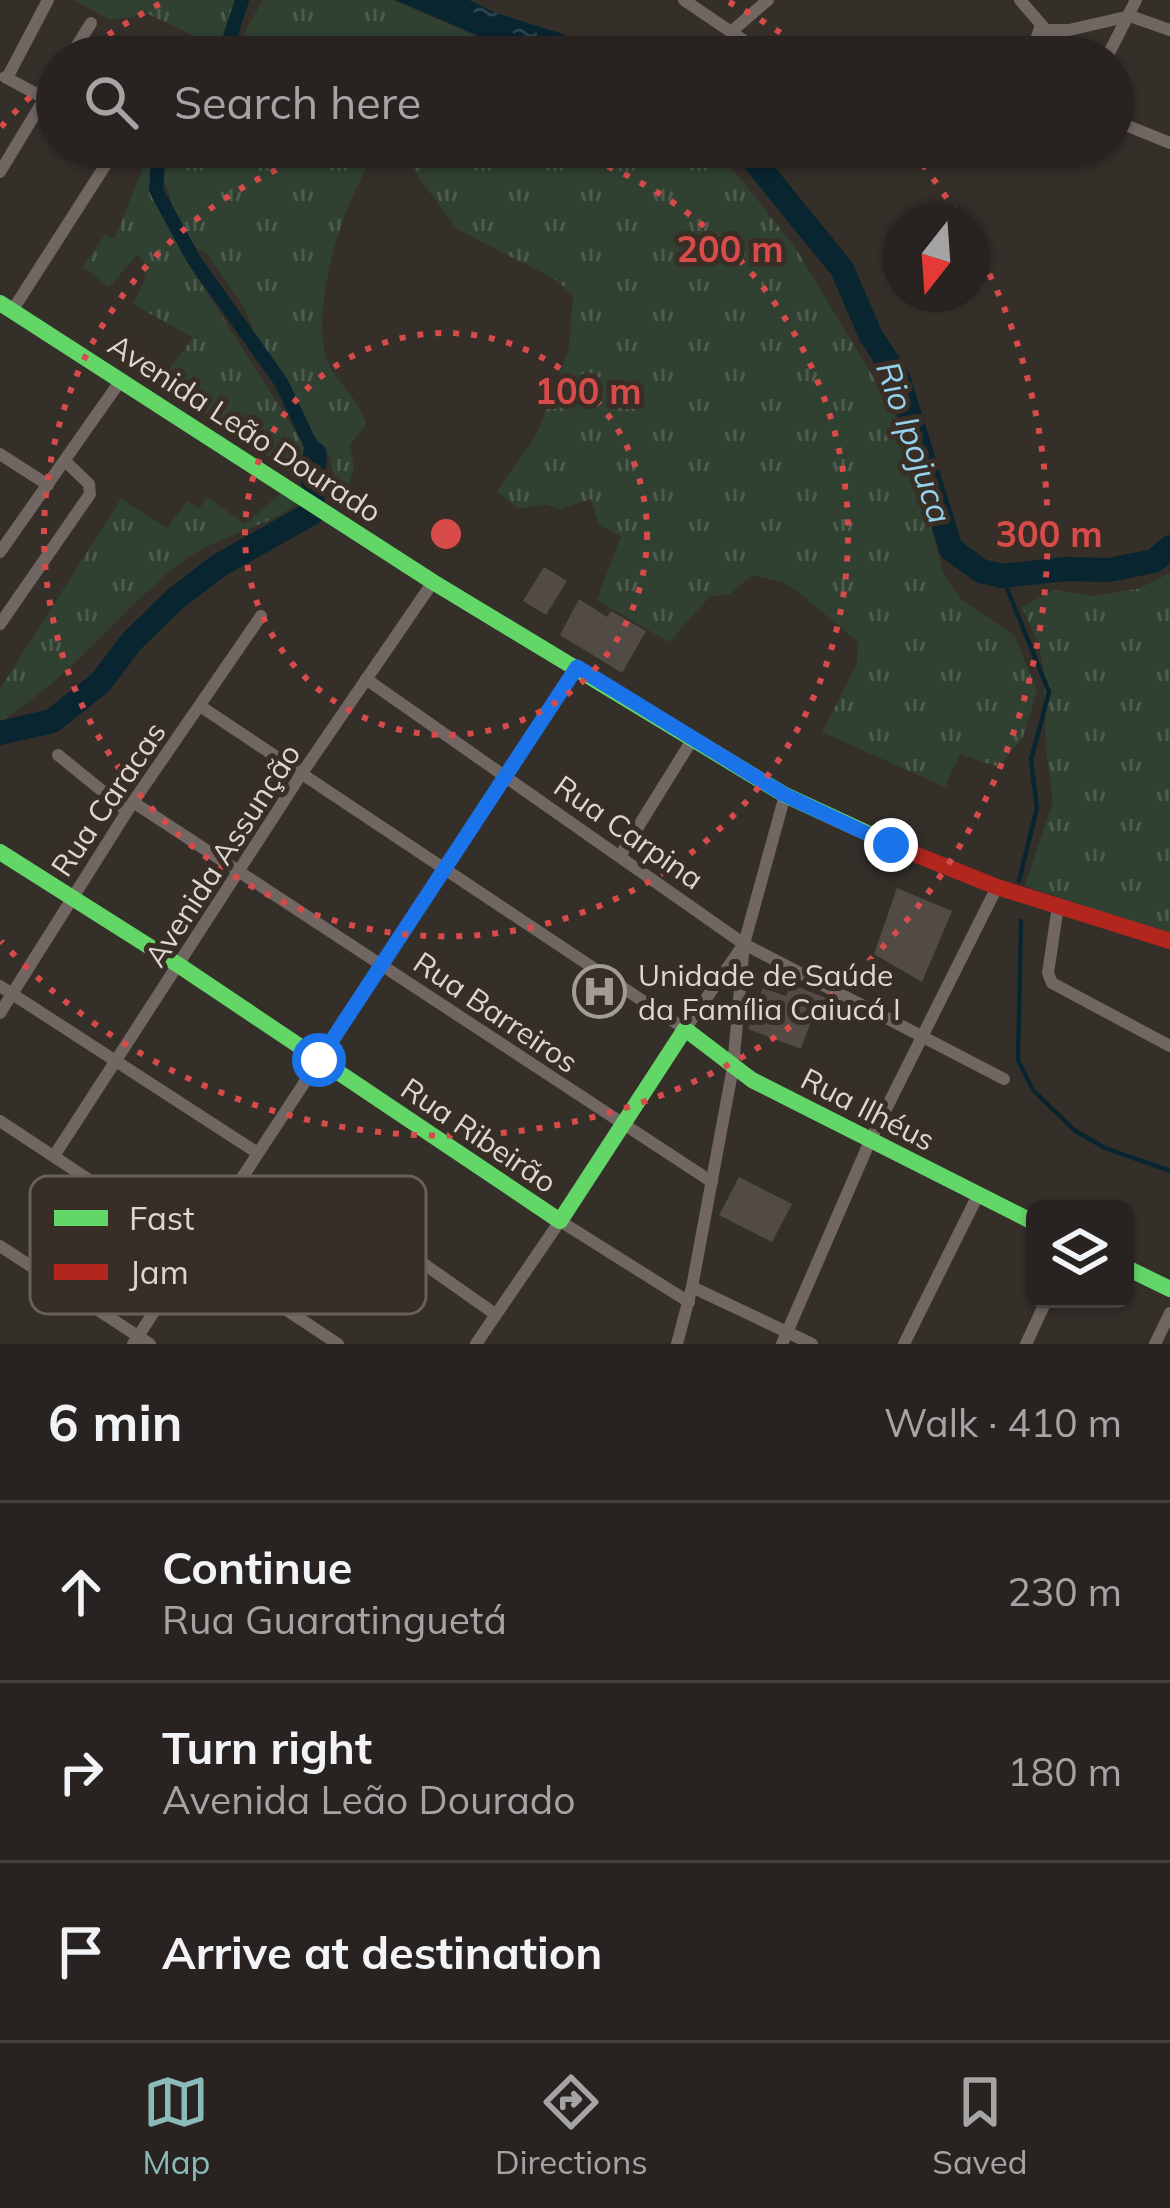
<!DOCTYPE html>
<meta charset="utf-8">
<style>
:root{--surface:#282320;--page:#342f2d;--text:#f1f3f6;--muted:#a5a4a5;--line:#44403e;--accent:#8bbbb9}
body{margin:0;font-family:Mulish,sans-serif;background:var(--page);color:var(--text)}
.controls{position:absolute;right:36px;bottom:36px;display:grid;overflow:hidden;border-radius:18px;box-shadow:0 3px 9px #0004}
.controls button{width:108px;height:108px;display:grid;place-items:center;padding:0;border:0;border-bottom:3px solid var(--line);background:var(--surface);color:var(--text);font:60px sans-serif}
.compass{position:absolute;left:882px;top:204px;width:108px;height:108px;border-radius:50%;background:var(--surface);box-shadow:0 3px 9px #0004;rotate:197deg}
.stop{position:absolute;width:36px;height:36px;margin:-27px;border:9px solid #1a73e8;border-radius:50%;background:#fff}
.stop.end{background:#1a73e8;border-color:#fff;box-shadow:0 3px 12px #0008}
.list{margin:0;padding:0;list-style:none}
h2{display:flex;justify-content:space-between;align-items:center;height:156px;margin:0;padding:0 48px;font-size:51px}
h2 small{font-size:39px;font-weight:400;color:var(--muted)}
.list li{display:grid;grid-template-columns:78px 1fr auto;gap:36px;align-items:center;box-sizing:border-box;height:180px;padding:0 48px;border-top:3px solid var(--line)}
.list b{display:block;font-size:45px;white-space:nowrap}
.list p{margin:0;font-size:39px;white-space:nowrap;color:var(--muted)}
.list em{font-size:39px;font-style:normal;color:var(--muted)}
.icon{flex:none;width:66px;height:66px;fill:none;stroke:currentColor;stroke-width:2;stroke-linecap:round;stroke-linejoin:round}
.map{position:relative;flex:none;width:1170px;height:1344px;overflow:hidden}
.search{position:absolute;background:var(--surface);box-shadow:0 3px 9px #0004;left:36px;right:36px;top:36px;height:132px;display:flex;align-items:center;gap:30px;box-sizing:border-box;padding:0 42px;border-radius:66px;color:var(--muted);font-size:45px}
.sheet{height:696px;background:var(--surface)}
nav{display:flex;justify-content:space-around;align-items:center;box-sizing:border-box;height:168px;border-top:3px solid var(--line);background:var(--surface);font-size:33px;color:var(--muted)}
nav a{display:grid;justify-items:center;gap:6px}
nav .on{color:var(--accent)}
.map>svg:first-child{display:block}
.grass{fill:url(#grass-tufts)}
.water{fill:url(#water-ripples)}
.lines{fill:none;stroke-linecap:round;stroke-linejoin:round}
.stream{stroke:#082530;stroke-width:4.5}
.canal{stroke:#082530;stroke-width:14}
.river{stroke:#082530;stroke-width:24}
.building{fill:#524a44}
.street{stroke:#716661;stroke-width:12}
.fast{stroke:#63d668;stroke-width:16}
.jam{stroke:#b3261e;stroke-width:16}
.route{stroke:#1a73e8;stroke-width:15}
.ring{fill:none;stroke:#d74b4a;stroke-width:6;stroke-dasharray:6 12}
.labels{text-anchor:middle;dominant-baseline:central;stroke-width:10;stroke-linejoin:round;paint-order:stroke}
.street-label{font-size:30px;fill:#ddd6d1;stroke:#392e26}
.poi-label{font-size:30px;fill:#ddd6d1;stroke:#392e26;text-anchor:start}
.water-label{font-size:33px;font-style:italic;fill:#94d1ed;stroke:#392e26}
.key{fill:#392e26;stroke:#6a6059;stroke-width:3}
.key-label{font-size:33px;fill:#ddd6d1}
.centre{fill:#d74b4a;stroke:#392e26;stroke-width:6}
.ring-label{font-size:36px;text-anchor:middle;font-weight:bold;fill:#d74b4a;stroke:#392e26;stroke-width:10;stroke-linejoin:round;paint-order:stroke}
</style>
<div class="map">
<svg width="1170" height="1344" viewBox="0 0 1170 1344">
<defs>
<pattern id="grass-tufts" width="24" height="20" patternUnits="userSpaceOnUse" patternTransform="scale(3)"><rect width="24" height="20" fill="#304132"/><path d="M3 7l-1-3M5 7V3M7 7l1-3M15 17l-1-3M17 17v-4M19 17l1-3" fill="none" stroke="#4e5c4f"/></pattern>
<pattern id="water-ripples" width="26" height="14" patternUnits="userSpaceOnUse" patternTransform="scale(3)"><rect width="26" height="14" fill="#082530"/><path d="M2 4q2-2 4 0t4 0M15 11q2-2 4 0t4 0" fill="none" stroke="#2c444d"/></pattern>
</defs>
<rect width="100%" height="100%" fill="#352f2a"/>
<g class="grass">
<path d="M 73,0 L 238,0 L 225,39 L 213,57 L 184,57 L 193,35 L 148,14 L 111,20 Z"/>
<path d="M 263,0 L 393,0 L 478,37 L 491,50 L 520,57 L 237,57 L 244,33 Z"/>
<path d="M 146,147 L 149,147 L 152,196 L 186,260 L 296,432 L 308,455 L 305,482 L 159,382 L 193,338 L 133,304 L 145,280 L 144,262 L 137,255 L 109,287 L 83,267 L 105,235 L 115,239 L 142,169 L 136,164 Z"/>
<path d="M 164,147 L 708,147 L 741,179 L 796,249 L 893,410 L 924,498 L 943,573 L 961,599 L 1015,636 L 1037,691 L 1023,737 L 999,767 L 960,754 L 945,787 L 822,732 L 857,664 L 858,642 L 796,590 L 782,582 L 752,575 L 730,594 L 710,596 L 669,642 L 597,600 L 621,536 L 599,525 L 591,499 L 561,509 L 543,504 L 519,509 L 497,491 L 537,434 L 569,349 L 573,296 L 558,281 L 457,229 L 412,168 L 394,155 L 372,160 C 343,202 309,310 327,360 C 336,384 360,398 366,424 L 350,445 L 354,468 L 342,505 L 332,497 L 335,479 L 331,459 L 297,411 L 257,339 L 244,307 L 207,254 L 191,244 L 173,211 L 170,195 L 160,173 Z"/>
<path d="M 282,493 L 299,502 C 264,530 219,534 183,561 C 135,598 98,644 52,683 C 36,697 17,710 0,723 L 0,689 L 121,499 L 167,528 L 187,501 L 199,509 L 207,497 L 245,524 Z"/>
<path d="M 1170,573 L 1170,934 L 1025,886 L 1053,802 L 1046,749 L 1043,668 L 1039,645 L 1022,607 L 1055,590 L 1094,596 L 1138,589 Z"/>
</g>
<path class="water" d="M 395,0 L 469,0 L 496,13 L 563,34 L 572,43 L 590,46 L 594,57 L 536,57 L 505,52 L 491,48 L 479,36 Z"/>
<g class="lines">
<g class="stream">
<path d="M 1002,576 L 1049,692 L 1031,760 L 1037,808 L 1019,881"/>
<path d="M 1021,921 L 1018,1060 L 1033,1090 L 1074,1130 L 1105,1148 L 1170,1171"/>
</g>
<g class="canal">
<path d="M 218,57 L 229,40 L 242,0"/>
<path d="M 159,147 L 156,190 L 194,260 L 281,382 L 315,454"/>
</g>
<g class="river">
<path d="M 743,147 L 842,269 L 871,336 L 898,377 L 951,549 L 981,571 L 1002,576 L 1066,569 L 1109,570 L 1154,561 L 1170,547"/>
<path d="M 0,733 L 52,721 L 100,683 L 132,641 L 174,600 L 218,566 L 312,513 L 315,454"/>
</g>
</g>
<g class="building">
<path d="M 544,567 L 567,581 L 546,615 L 523,601 Z"/>
<path d="M 579,599 L 607,617 L 611,611 L 646,631 L 622,673 L 560,635 Z"/>
<path d="M 897,888 L 952,911 L 922,982 L 874,954 Z"/>
<path d="M 791,984 L 826,998 L 821,1012 L 815,1010 L 801,1049 L 748,1029 L 763,988 L 786,996 Z"/>
<path d="M 739,1177 L 792,1204 L 772,1242 L 719,1215 Z"/>
</g>
<g class="lines">
<g class="street">
<path d="M 684,0 L 768,57"/>
<path d="M 1020,0 L 1046,30 L 1069,30 L 1130,16 L 1170,30"/>
<path d="M 1046,30 L 1063,57"/>
<path d="M 732,31 L 768,0"/>
<path d="M 70,57 L 91,23"/>
<path d="M 1030,57 L 1041,25"/>
<path d="M 1107,57 L 1136,0"/>
<path d="M 5,77 L 57,105"/>
<path d="M 7,78 L 48,0"/>
<path d="M 1113,120 L 1170,143"/>
<path d="M 941,147 L 1001,147"/>
<path d="M 0,172 L 57,78"/>
<path d="M 12,311 L 117,147"/>
<path d="M 0,454 L 48,485"/>
<path d="M 0,552 L 121,380"/>
<path d="M 0,624 L 90,494 L 89,484 L 65,461"/>
<path d="M 366,679 L 744,944 L 1004,1079"/>
<path d="M 200,706 L 685,1029 L 744,944"/>
<path d="M 58,755 L 127,811"/>
<path d="M 133,802 L 712,1182"/>
<path d="M 620,856 L 692,740"/>
<path d="M 1058,906 L 1048,973 L 1052,983 L 1170,1046"/>
<path d="M 0,986 L 256,1152"/>
<path d="M 0,1013 L 133,802 L 261,616"/>
<path d="M 0,1121 L 338,1344"/>
<path d="M 54,1156 L 302,773 L 433,582"/>
<path d="M 333,1200 L 495,1314"/>
<path d="M 0,1246 L 150,1344"/>
<path d="M 692,1287 L 812,1344"/>
<path d="M 133,1344 L 577,667"/>
<path d="M 476,1344 L 560,1221 L 689,1302"/>
<path d="M 677,1344 L 692,1287 L 733,1067 L 744,944 L 785,795"/>
<path d="M 782,1344 L 870,1141 L 997,887"/>
<path d="M 904,1344 L 978,1195"/>
<path d="M 1026,1344 L 1047,1299"/>
<path d="M 1155,1344 L 1170,1313"/>
</g>
<g class="fast">
<path d="M 0,303 L 433,582 L 785,795 L 902,849"/>
<path d="M 0,852 L 180,966 L 560,1221 L 685,1029 L 752,1080 L 1035,1223"/>
<path d="M 1125,1267 L 1170,1289"/>
</g>
<path class="jam" d="M 902,849 L 997,887 L 1170,941"/>
</g>
<g class="lines">
<path class="route" d="M 319,1060 L 577,667 L 785,795 L 891,845"/>
</g>
<g class="ring">
<circle cx="446" cy="534" r="201"/>
<path d="M557 148A402 402 0 1 1 335 148"/>
<path d="M1 127A603 603 0 0 1 54 75M79 56A603 603 0 0 1 163 2M729 2A603 603 0 0 1 813 56M911 150A603 603 0 0 1 960 219M973 242A603 603 0 0 1 1 941"/>
</g>
<defs>
<symbol id="hospital-ring" viewBox="-11 -11 22 22"><circle r="9.5" fill="#392e26" stroke="#a29c97" stroke-width="1.5"/><path d="M-5-5h3v3.5h4V-5h3V5h-3V1.5h-4V5h-3Z" fill="#a29c97"/></symbol>
</defs>
<g fill-rule="evenodd">
<use href="#hospital-ring" x="570" y="962" width="59" height="59"/>
</g>
<g class="labels">
<g class="street-label">
<text transform="translate(245 428) rotate(33)">Avenida Leão Dourado</text>
<text transform="translate(108 799) rotate(-56)">Rua Caracas</text>
<text transform="translate(629 832) rotate(35)">Rua Carpina</text>
<text transform="translate(222 855) rotate(-57)">Avenida Assunção</text>
<text transform="translate(496 1012) rotate(34)">Rua Barreiros</text>
<text transform="translate(868 1109) rotate(27)">Rua Ilhéus</text>
<text transform="translate(479 1135) rotate(34)">Rua Ribeirão</text>
</g>
<g class="poi-label">
<text x="638" y="975">Unidade de Saúde<tspan x="638" dy="34">da Família Caiucá I</tspan></text>
</g>
<g class="water-label">
<text transform="translate(915 442) rotate(71)">Rio Ipojuca</text>
</g>
</g>
<rect x="30" y="1176" width="396" height="138" rx="18" class="key"/>
<rect x="54" y="1210" width="54" height="16" fill="#63d668"/>
<rect x="54" y="1264" width="54" height="16" fill="#b3261e"/>
<g class="key-label">
<text x="129" y="1230">Fast</text>
<text x="129" y="1284">Jam</text>
</g>
<circle cx="446" cy="534" r="18" class="centre"/>
<g class="ring-label">
<text x="730" y="262">200 m</text>
<text x="588" y="404">100 m</text>
<text x="1049" y="547">300 m</text>
</g>
</svg>
<div class="controls">
<button><svg class="icon" aria-label="layers" viewBox="0 0 24 24"><path d="M12 4l9 5-9 5-9-5zM3 14l9 5 9-5"/></svg></button>
</div>
<svg class="compass" viewBox="-18 -18 36 36"><path d="M0-13l5 13h-10z" fill="#e53935"/><path d="M0 13l5-13h-10z" fill="#a5a4a5"/></svg>
<div class="stop" style="left:319px;top:1060px"></div>
<div class="stop end" style="left:891px;top:845px"></div>
<div class="search"><svg class="icon" aria-label="search" viewBox="0 0 24 24"><circle cx="10" cy="10" r="6"/><path d="M15 15l6 6"/></svg>Search here</div>
</div>
<section class="sheet">
<h2>6 min<small>Walk · 410 m</small></h2>
<ul class="list">
<li><svg class="icon" aria-label="ahead" viewBox="0 0 24 24"><path d="M12 20V5M6 11l6-6 6 6"/></svg><div><b>Continue</b><p>Rua Guaratinguetá</p></div><em>230 m</em></li>
<li><svg class="icon" aria-label="right" viewBox="0 0 24 24"><path d="M7 20v-9h11M14 6l5 5-5 5"/></svg><div><b>Turn right</b><p>Avenida Leão Dourado</p></div><em>180 m</em></li>
<li><svg class="icon" aria-label="arrive" viewBox="0 0 24 24"><path d="M6 21V4h12l-3 4 3 4H6"/></svg><div><b>Arrive at destination</b></div></li>
</ul>
</section>
<nav>
<a class="on"><svg class="icon" aria-label="map" viewBox="0 0 24 24"><path d="M3 6l6-2 6 2 6-2v14l-6 2-6-2-6 2zM9 4v14M15 6v14"/></svg>Map</a>
<a><svg class="icon" aria-label="directions" viewBox="0 0 24 24"><path d="M12 3l9 9-9 9-9-9zM9 14v-3h6M13 9l2 2-2 2"/></svg>Directions</a>
<a><svg class="icon" aria-label="saved" viewBox="0 0 24 24"><path d="M7 4h10v16l-5-4-5 4z"/></svg>Saved</a>
</nav>
